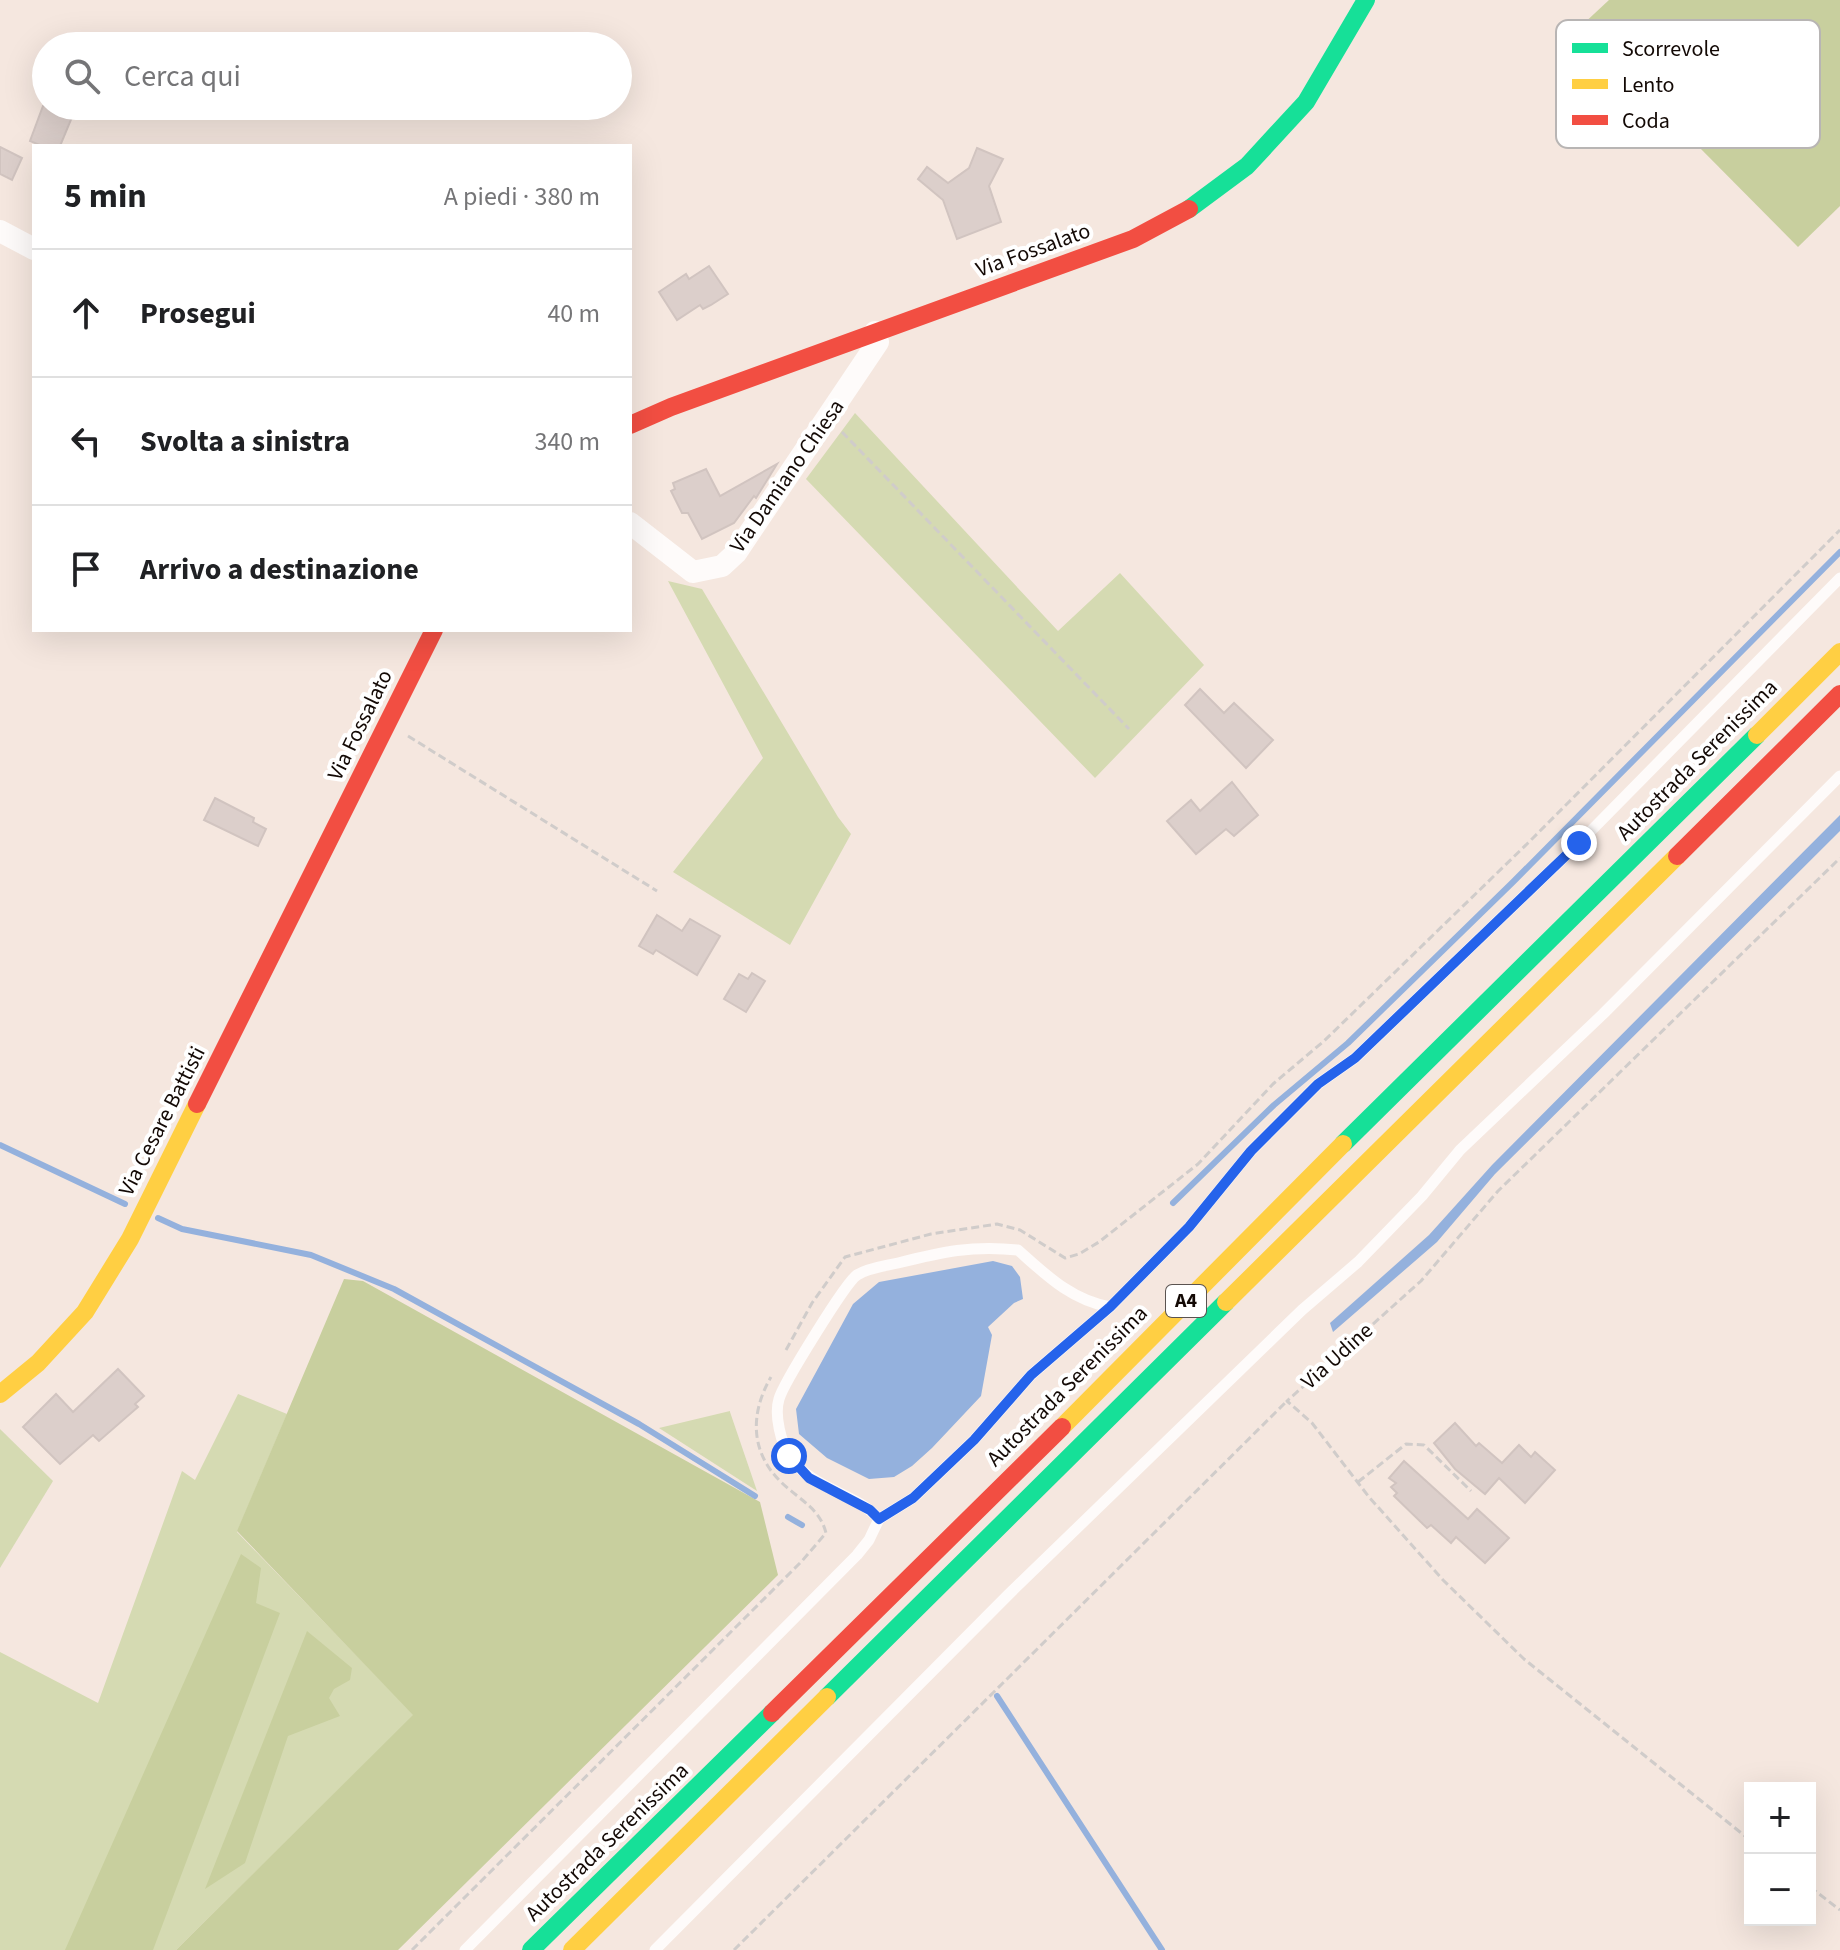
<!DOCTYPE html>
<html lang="it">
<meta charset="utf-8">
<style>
:root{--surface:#fff;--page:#f6f6f6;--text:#202124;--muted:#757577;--line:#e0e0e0}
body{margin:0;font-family:"Source Sans 3",sans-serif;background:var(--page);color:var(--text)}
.controls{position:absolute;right:24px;bottom:24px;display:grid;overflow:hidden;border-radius:0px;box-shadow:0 8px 32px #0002}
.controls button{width:72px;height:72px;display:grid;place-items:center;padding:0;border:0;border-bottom:2px solid var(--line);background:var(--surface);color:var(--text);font:40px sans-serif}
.stop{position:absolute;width:24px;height:24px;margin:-18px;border:6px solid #2563eb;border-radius:50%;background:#fff}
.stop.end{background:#2563eb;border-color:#fff;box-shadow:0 2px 8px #0008}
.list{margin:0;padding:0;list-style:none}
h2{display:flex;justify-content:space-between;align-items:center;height:104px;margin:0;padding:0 32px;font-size:34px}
h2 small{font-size:26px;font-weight:400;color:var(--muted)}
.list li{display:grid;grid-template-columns:52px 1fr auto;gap:24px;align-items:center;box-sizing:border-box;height:128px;padding:0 32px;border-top:2px solid var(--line)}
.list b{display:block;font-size:30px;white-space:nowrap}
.list em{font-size:26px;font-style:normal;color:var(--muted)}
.icon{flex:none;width:44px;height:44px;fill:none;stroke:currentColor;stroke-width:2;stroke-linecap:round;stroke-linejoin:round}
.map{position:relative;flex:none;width:1840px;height:1950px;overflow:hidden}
.search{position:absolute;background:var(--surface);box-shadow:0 8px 32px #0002;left:32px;top:32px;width:600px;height:88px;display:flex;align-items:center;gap:20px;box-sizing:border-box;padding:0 28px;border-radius:44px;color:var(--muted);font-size:30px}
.panel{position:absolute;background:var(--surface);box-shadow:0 8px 32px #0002;left:32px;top:144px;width:600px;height:488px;border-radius:0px}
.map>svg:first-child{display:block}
.green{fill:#d5dab2}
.forest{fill:#c8cf9e}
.water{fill:#94b1dd}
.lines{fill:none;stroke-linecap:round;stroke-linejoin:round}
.stream{stroke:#94b1dd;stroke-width:6}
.building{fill:#dccfcb;stroke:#d1c4c0;stroke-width:2}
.path{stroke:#d0ccca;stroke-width:3;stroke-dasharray:8 4;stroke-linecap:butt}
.lane{stroke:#fefbfa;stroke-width:11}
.street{stroke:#fefbfa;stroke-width:22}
.fast{stroke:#16e098;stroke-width:18}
.slow{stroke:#ffcf43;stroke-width:18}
.jam{stroke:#f24e42;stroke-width:18}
.route{stroke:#2563eb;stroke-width:10}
.labels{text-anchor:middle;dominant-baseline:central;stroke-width:8;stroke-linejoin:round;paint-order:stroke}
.shield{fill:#fff;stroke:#5a5350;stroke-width:2}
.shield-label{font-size:20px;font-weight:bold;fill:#130905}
.street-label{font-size:22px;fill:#130905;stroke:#fff}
.key{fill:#fff;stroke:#b8b5b4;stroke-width:2}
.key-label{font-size:22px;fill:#130905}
</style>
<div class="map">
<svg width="1840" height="1950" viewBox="0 0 1840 1950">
<rect width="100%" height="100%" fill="#f5e7df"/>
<g class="green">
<path d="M 855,413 L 1058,631 L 1120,573 L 1204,665 L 1095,778 L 806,479 Z"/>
<path d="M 668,581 L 702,589 L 838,817 L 851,834 L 790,945 L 673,872 L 763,758 Z"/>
<path d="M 238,1394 L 287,1414 L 237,1532 L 414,1715 L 176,1950 L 0,1950 L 0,1652 L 98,1703 L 182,1471 L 195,1480 Z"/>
<path d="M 730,1411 L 730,1412 L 757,1491 L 659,1428 Z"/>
<path d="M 0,1429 L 53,1481 L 0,1568 Z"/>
</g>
<g class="forest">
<path d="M 1609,0 L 1840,0 L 1840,206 L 1798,247 L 1580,27 Z"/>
<path d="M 344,1279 L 363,1281 L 760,1502 L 778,1575 L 398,1950 L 176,1950 L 413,1715 L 237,1531 Z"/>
<path d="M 241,1554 L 261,1568 L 256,1603 L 280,1613 L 153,1950 L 65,1950 Z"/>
<path d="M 307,1631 L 352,1668 L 350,1680 L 334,1689 L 329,1698 L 340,1716 L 288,1736 L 245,1863 L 205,1889 Z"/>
</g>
<g class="water">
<path d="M 1840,815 L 1840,831 L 1495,1174 L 1437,1242 L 1333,1332 L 1330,1323 L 1429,1235 L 1492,1165 Z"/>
<path d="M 993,1261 L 1012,1266 L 1020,1277 L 1023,1299 L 1014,1303 L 988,1327 L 992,1335 L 981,1396 L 932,1448 L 912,1466 L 894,1477 L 869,1479 L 827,1458 L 799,1434 L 796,1409 L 853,1304 L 879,1282 Z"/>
</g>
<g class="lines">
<g class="stream">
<path d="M 0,1145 L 125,1204"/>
<path d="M 1173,1203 L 1274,1105 L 1348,1043 L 1513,882 L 1840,552"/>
<path d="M 158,1218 L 182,1229 L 311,1255 L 394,1289 L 639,1424 L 755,1496"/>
<path d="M 788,1517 L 802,1525"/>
<path d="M 997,1696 L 1162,1950"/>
</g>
</g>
<g class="building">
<path d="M 43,106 L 66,106 L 75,110 L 60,146 L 42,146 L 30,141 Z"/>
<path d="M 0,147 L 22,158 L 12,180 L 0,174 Z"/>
<path d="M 977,148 L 1003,159 L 989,186 L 1001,222 L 957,239 L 943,200 L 918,179 L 927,167 L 948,183 L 969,168 Z"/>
<path d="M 709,266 L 728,294 L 711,305 L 703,309 L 700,305 L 677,320 L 659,292 L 686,274 L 689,279 Z"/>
<path d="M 777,464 L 756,498 L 754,496 L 734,523 L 702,539 L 688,513 L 682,513 L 671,491 L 675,489 L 673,483 L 706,469 L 720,496 Z"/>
<path d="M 1200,689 L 1224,713 L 1234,703 L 1273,740 L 1246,768 L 1185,705 Z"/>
<path d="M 1232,782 L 1258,815 L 1234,836 L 1226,829 L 1196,854 L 1167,821 L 1191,800 L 1200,811 Z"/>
<path d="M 215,798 L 254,818 L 253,822 L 266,829 L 258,846 L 204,820 Z"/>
<path d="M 657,915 L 682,931 L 690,919 L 720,936 L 697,975 L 656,950 L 653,954 L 639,946 Z"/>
<path d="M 752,973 L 765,981 L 746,1012 L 724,999 L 739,974 L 748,979 Z"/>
<path d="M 118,1369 L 144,1396 L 135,1404 L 138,1407 L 99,1441 L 93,1435 L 60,1464 L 23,1427 L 56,1394 L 73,1412 Z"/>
<path d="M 1455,1423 L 1476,1446 L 1479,1443 L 1502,1463 L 1519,1445 L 1531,1457 L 1535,1452 L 1555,1470 L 1525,1503 L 1499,1478 L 1485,1494 L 1455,1469 L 1434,1443 Z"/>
<path d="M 1404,1461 L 1468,1519 L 1477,1509 L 1509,1538 L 1485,1563 L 1456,1537 L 1451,1543 L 1431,1525 L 1427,1528 L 1394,1496 L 1397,1493 L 1391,1487 L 1396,1483 L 1389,1478 Z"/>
</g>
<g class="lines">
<g class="path">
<path d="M 842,432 L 1129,729"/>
<path d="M 408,736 L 657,891"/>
<path d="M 786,1350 L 812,1303 L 845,1257 L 931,1234 L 997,1224 L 1020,1230 L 1065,1258 L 1079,1254 L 1099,1242 L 1198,1164 L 1273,1084 L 1324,1041 L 1528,843 L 1840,530"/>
<path d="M 1358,1482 L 1406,1444 L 1424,1445 L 1471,1491"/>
<path d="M 1750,1840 L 1524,1659 L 1443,1580 L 1369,1497 L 1312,1423 L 1287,1401 L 1421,1281 L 1498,1191 L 1840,858"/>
<path d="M 1810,1887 L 1840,1910"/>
<path d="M 412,1950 L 802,1561 L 826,1533 C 820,1508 798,1499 781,1482 C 750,1452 750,1413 771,1377"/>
<path d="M 734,1950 L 1287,1401"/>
</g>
<g class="lane">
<path d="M 879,1519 L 913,1498 L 974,1440 L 1031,1375 L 1110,1307"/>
<path d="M 465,1950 L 857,1555 L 869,1540 L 879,1519 C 855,1492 813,1490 790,1457 C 781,1443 774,1415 779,1399 C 783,1384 846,1282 857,1275 C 868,1268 885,1266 898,1263 C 942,1252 972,1245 1018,1250 C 1046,1275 1071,1300 1110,1307 L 1189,1227 L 1251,1151 L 1318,1084 L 1355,1058 L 1579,843 L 1840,578"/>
<path d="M 655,1950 L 1009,1594 L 1302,1310 L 1358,1262 L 1422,1196 L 1460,1150 L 1603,1014 L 1840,776"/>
</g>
<g class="street">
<path d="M 0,231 L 34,249"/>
<path d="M 630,523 L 693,572 L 722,566 L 736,553 L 878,342 L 875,332"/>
</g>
<g class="fast">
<path d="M 1189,209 L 1247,166 L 1306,102 L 1366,0"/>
<path d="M 1343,1144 L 1757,735"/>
<path d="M 827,1697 L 1226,1302"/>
<path d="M 531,1950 L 772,1713"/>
</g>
<g class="slow">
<path d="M 1757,735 L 1840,652"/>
<path d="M 1226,1302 L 1677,856"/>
<path d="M 0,1394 L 38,1363 L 85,1312 L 130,1239 L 197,1104"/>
<path d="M 1062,1427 L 1343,1144"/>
<path d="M 572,1950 L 827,1697"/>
</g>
<g class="jam">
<path d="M 630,425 L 671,407 L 1133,239 L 1189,209"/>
<path d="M 1677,856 L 1840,694"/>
<path d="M 197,1104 L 434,630"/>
<path d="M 772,1713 L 1062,1427"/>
</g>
</g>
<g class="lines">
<path class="route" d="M 789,1456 L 809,1478 L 870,1510 L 879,1519 L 913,1498 L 974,1440 L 1031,1375 L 1110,1307 L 1189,1227 L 1251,1151 L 1318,1084 L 1355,1058 L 1579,843"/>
</g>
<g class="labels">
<rect class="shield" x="1166" y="1285" width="40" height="32" rx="6"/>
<g class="shield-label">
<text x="1186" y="1301">A4</text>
</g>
<g class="street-label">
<text transform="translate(1033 250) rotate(-20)">Via Fossalato</text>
<text transform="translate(787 476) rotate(-55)">Via Damiano Chiesa</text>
<text transform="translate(360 725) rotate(-64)">Via Fossalato</text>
<text transform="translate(1697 760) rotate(-45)">Autostrada Serenissima</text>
<text transform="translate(162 1121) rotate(-63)">Via Cesare Battisti</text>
<text transform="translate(1337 1356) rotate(-42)">Via Udine</text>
<text transform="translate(1067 1386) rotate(-45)">Autostrada Serenissima</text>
<text transform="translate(607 1842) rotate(-44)">Autostrada Serenissima</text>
</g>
</g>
<rect x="1556" y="20" width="264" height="128" rx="12" class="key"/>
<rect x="1572" y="43" width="36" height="10" fill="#16e098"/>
<rect x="1572" y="79" width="36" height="10" fill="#ffcf43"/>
<rect x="1572" y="115" width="36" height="10" fill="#f24e42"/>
<g class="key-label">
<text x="1622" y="56">Scorrevole</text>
<text x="1622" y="92">Lento</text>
<text x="1622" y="128">Coda</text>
</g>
</svg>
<div class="controls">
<button>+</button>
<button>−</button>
</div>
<div class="stop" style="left:789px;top:1456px"></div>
<div class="stop end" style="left:1579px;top:843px"></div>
<div class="search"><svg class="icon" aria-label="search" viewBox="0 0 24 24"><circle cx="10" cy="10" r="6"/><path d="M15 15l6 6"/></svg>Cerca qui</div>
<section class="panel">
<h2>5 min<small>A piedi · 380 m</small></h2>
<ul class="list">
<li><svg class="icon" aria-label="ahead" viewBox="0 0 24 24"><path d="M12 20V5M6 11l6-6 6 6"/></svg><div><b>Prosegui</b></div><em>40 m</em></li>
<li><svg class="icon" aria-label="left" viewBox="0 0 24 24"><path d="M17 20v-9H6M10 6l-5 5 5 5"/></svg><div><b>Svolta a sinistra</b></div><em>340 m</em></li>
<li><svg class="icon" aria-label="arrive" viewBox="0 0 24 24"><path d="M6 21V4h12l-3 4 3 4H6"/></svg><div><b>Arrivo a destinazione</b></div></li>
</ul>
</section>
</div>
